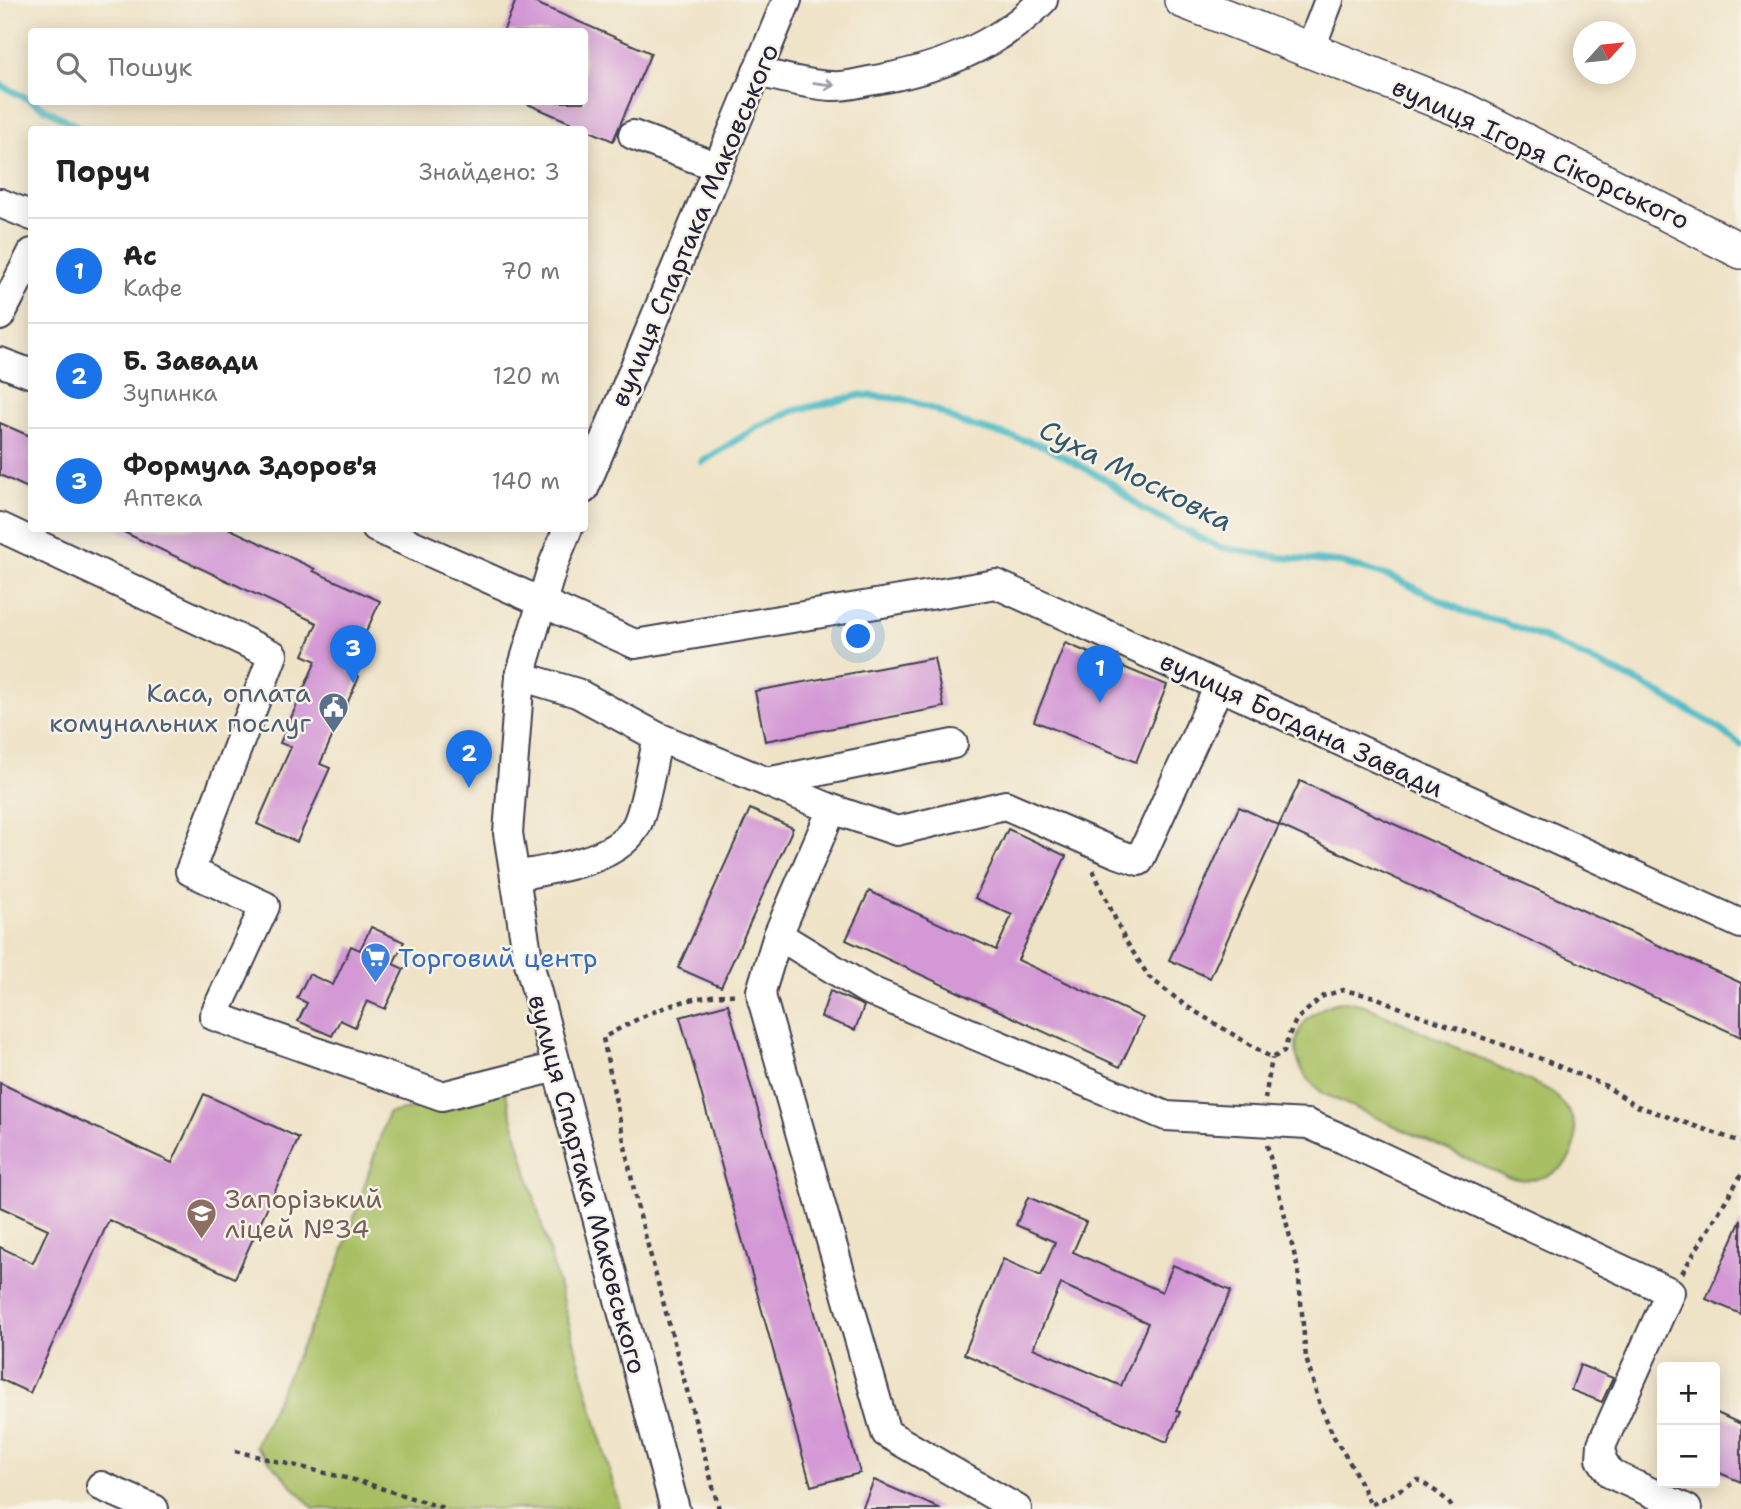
<!DOCTYPE html>
<html lang="uk">
<meta charset="utf-8">
<style>
:root{--surface:#fff;--page:#f2f2f2;--text:#222;--muted:#767676;--line:#e0e0e0;--accent:#1a73e8}
body{margin:0;font-family:"Shantell Sans",sans-serif;background:var(--page);color:var(--text)}
.controls{position:absolute;right:21px;bottom:21px;display:grid;overflow:hidden;border-radius:7px;box-shadow:0 4px 18px #0003}
.controls button{width:63px;height:63px;display:grid;place-items:center;padding:0;border:0;border-bottom:2px solid var(--line);background:var(--surface);color:var(--text);font:35px sans-serif}
.compass{position:absolute;left:1573px;top:21px;width:63px;height:63px;border-radius:50%;background:var(--surface);box-shadow:0 4px 18px #0003;rotate:63deg}
.you{position:absolute;left:859px;top:637px;width:24px;height:24px;margin:-18px;border:5px solid #fff;border-radius:50%;background:#1a73e8;box-shadow:0 0 0 10px #1a73e833}
.badge{display:grid;place-items:center;width:46px;height:46px;border-radius:50%;background:var(--accent);color:#fff;font-size:23px;font-weight:700}
.pin{position:absolute;translate:-50% -58px;filter:drop-shadow(0 2px 4px #0008)}
.pin::after{content:'';position:absolute;top:37px;width:24px;height:21px;background:inherit;clip-path:polygon(0 0,100% 0,50% 100%)}
.list{margin:0;padding:0;list-style:none}
h2{display:flex;justify-content:space-between;align-items:center;height:91px;margin:0;padding:0 28px;font-size:30px}
h2 small{font-size:23px;font-weight:400;color:var(--muted)}
.list li{display:grid;grid-template-columns:46px 1fr auto;gap:21px;align-items:center;box-sizing:border-box;height:105px;padding:0 28px;border-top:2px solid var(--line)}
.list b{display:block;font-size:26px;white-space:nowrap}
.list p{margin:0;font-size:23px;white-space:nowrap;color:var(--muted)}
.list em{font-size:23px;font-style:normal;color:var(--muted)}
.icon{flex:none;width:38px;height:38px;fill:none;stroke:currentColor;stroke-width:2;stroke-linecap:round;stroke-linejoin:round}
.map{position:relative;flex:none;width:1741px;height:1509px;overflow:hidden}
.search{position:absolute;background:var(--surface);box-shadow:0 4px 18px #0003;left:28px;top:28px;width:560px;height:77px;display:flex;align-items:center;gap:18px;box-sizing:border-box;padding:0 24px;border-radius:7px;color:var(--muted);font-size:26px}
.panel{position:absolute;background:var(--surface);box-shadow:0 4px 18px #0003;left:28px;top:126px;width:560px;height:406px;border-radius:7px}
.map>svg:first-child{display:block}
.green{fill:#a9bf63;stroke:#66704f;stroke-width:2}
.lines{fill:none;stroke-linecap:round;stroke-linejoin:round}
.stream{stroke:#4cbac5;stroke-width:7}
.building{fill:#d398d5;fill-rule:evenodd}
.minor-casing{stroke:#413f50;stroke-width:32}
.major-casing{stroke:#413f50;stroke-width:38}
.path{stroke:#413f50;stroke-width:4.5;stroke-dasharray:5 5;stroke-linecap:butt}
.minor{stroke:#fff;stroke-width:28}
.major{stroke:#fff;stroke-width:35}
.oneway{stroke:#9c9ca7}
.labels{text-anchor:middle;dominant-baseline:central;stroke-width:5;stroke-linejoin:round;paint-order:stroke}
.street-label{font-size:26px;fill:#22223b;stroke:#f7f3e8}
.service-label{font-size:26px;fill:#4e5e75;stroke:#f7f3e8;text-anchor:end}
.shop-label{font-size:26px;fill:#366cbe;stroke:#f7f3e8;text-anchor:start}
.education-label{font-size:26px;fill:#785e54;stroke:#f7f3e8;text-anchor:start}
.water-label{font-size:28px;font-style:italic;fill:#31576b;stroke:#f7f3e8}
</style>
<div class="map">
<svg width="1741" height="1509" viewBox="0 0 1741 1509">
<rect width="100%" height="100%" fill="#f7f3e8"/>
<filter id="ink" filterUnits="userSpaceOnUse"><feTurbulence type="fractalNoise" baseFrequency=".0143" numOctaves="2"/><feDisplacementMap in="SourceGraphic" scale="14" xChannelSelector="R" yChannelSelector="G"/><feConvolveMatrix kernelMatrix="1 2 1 2 8 2 1 2 1" color-interpolation-filters="sRGB"/></filter>
<filter id="wash" filterUnits="userSpaceOnUse"><feTurbulence type="fractalNoise" baseFrequency=".00686" numOctaves="4" result="noise"/><feDisplacementMap in="SourceGraphic" scale="28" xChannelSelector="R" yChannelSelector="G"/><feGaussianBlur stdDeviation="1.57" result="paint"/><feColorMatrix in="noise" values="0 0 0 0 0 0 0 0 0 0 0 0 0 0 0 0 0 1.4 0 .05"/><feComposite in="paint" operator="in"/></filter>
<g filter="url(#wash)">
<rect width="100%" height="100%" fill="#efe3c7"/>
<g class="green">
<path d="M 1345,1001 L 1364,1005 L 1547,1089 C 1602,1127 1572,1193 1507,1177 L 1324,1094 C 1279,1061 1290,1010 1345,1001 Z"/>
<path d="M 505,1091 L 620,1509 L 314,1509 L 255,1446 L 338,1267 L 388,1113 Z"/>
</g>
<g class="lines">
<g class="stream">
<path d="M 0,85 L 32,101"/>
<path d="M 33,102 L 84,130"/>
<path d="M 702,462 L 759,426 L 793,411 L 861,395 L 903,399 L 936,410 L 961,423 L 1042,445 L 1110,482 L 1142,509 L 1219,547 L 1278,557 L 1342,563 L 1392,577 L 1469,614 L 1503,622 L 1544,638 L 1642,684 L 1711,723 L 1741,745"/>
</g>
</g>
<g id="blocks">
<g class="building">
<path d="M 516,0 L 529,0 L 651,53 L 613,141 L 523,102 L 584,102 L 584,32 L 503,32 Z"/>
<path d="M 0,423 L 32,437 L 32,490 L 0,475 Z"/>
<path d="M 115,528 L 228,528 L 315,569 L 313,571 L 380,601 L 348,672 L 359,677 L 320,764 L 330,768 L 297,842 L 257,824 L 291,747 L 280,743 L 316,661 L 303,655 L 317,623 Z"/>
<path d="M 1065,643 L 1167,685 L 1136,762 L 1034,721 Z"/>
<path d="M 934,658 L 944,707 L 765,741 L 755,691 Z"/>
<path d="M 1300,781 L 1741,983 L 1741,1037 L 1279,825 Z"/>
<path d="M 1239,807 L 1279,825 L 1210,978 L 1169,960 Z"/>
<path d="M 750,809 L 793,828 L 721,987 L 678,968 Z"/>
<path d="M 1008,829 L 1066,856 L 1018,960 L 1143,1018 L 1120,1067 L 846,940 L 869,891 L 996,950 L 1012,915 L 975,898 Z"/>
<path d="M 371,927 L 404,942 L 393,964 L 404,969 L 385,1009 L 367,1001 L 355,1027 L 340,1020 L 332,1036 L 298,1021 L 307,1003 L 297,998 L 309,974 L 333,985 L 351,946 L 360,950 Z"/>
<path d="M 830,991 L 864,1006 L 855,1030 L 821,1017 Z"/>
<path d="M 728,1004 L 860,1473 L 811,1486 L 680,1017 Z"/>
<path d="M 0,1083 L 172,1163 L 204,1094 L 299,1138 L 235,1278 L 109,1220 L 30,1393 L 0,1379 L 0,1247 L 33,1263 L 48,1229 L 0,1207 Z"/>
<path d="M 1028,1197 L 1086,1222 L 1073,1252 L 1162,1292 L 1173,1265 L 1231,1291 L 1176,1411 L 1180,1412 L 1167,1442 L 964,1354 L 1003,1259 L 1041,1276 L 1055,1242 L 1016,1225 ZM 1061,1284 L 1148,1323 L 1121,1386 L 1033,1348 Z"/>
<path d="M 1741,1220 L 1741,1314 L 1706,1299 Z"/>
<path d="M 1580,1365 L 1613,1378 L 1602,1402 L 1571,1390 Z"/>
<path d="M 1715,1412 L 1741,1424 L 1741,1482 L 1715,1471 Z"/>
<path d="M 874,1480 L 941,1509 L 862,1509 Z"/>
</g>
</g>
</g>
<g filter="url(#ink)">
<use href="#blocks" fill-opacity="0" stroke="#413f50" stroke-width="2"/>
<g class="lines">
<defs>
<g id="minor">
<path d="M 1310,50 L 1329,0"/>
<path d="M 757,72 C 781,77 807,85 832,86 C 844,87 858,83 869,81 C 933,71 998,47 1043,0"/>
<path d="M 633,135 L 718,167"/>
<path d="M 0,203 L 32,216"/>
<path d="M 0,316 L 32,253"/>
<path d="M 0,362 L 32,374"/>
<path d="M 584,489 L 787,0"/>
<path d="M 0,527 L 273,655 L 190,871 L 265,906 L 214,1016 L 442,1096 L 557,1067"/>
<path d="M 376,528 L 635,644 L 996,584 L 1741,924"/>
<path d="M 568,528 L 553,565 L 520,676 L 508,833 L 528,959 L 675,1509"/>
<path d="M 520,676 L 577,693 L 658,737 L 832,809 L 897,831 L 1005,805 L 1116,853 L 1139,861 L 1219,686"/>
<path d="M 767,782 L 953,744"/>
<path d="M 832,809 L 778,935 L 866,989 L 1166,1116 L 1308,1124 L 1343,1139 L 1670,1292 L 1602,1444 L 1601,1459 L 1611,1474 L 1687,1509"/>
<path d="M 515,876 C 552,869 622,861 638,822 C 647,800 652,762 658,737"/>
<path d="M 778,935 L 761,991 L 762,999 L 886,1433 L 1017,1509"/>
<path d="M 101,1486 L 154,1509"/>
</g>
<path id="major" d="M 1182,0 L 1465,111 L 1741,251"/>
</defs>
<use href="#minor" class="minor-casing"/>
<use href="#major" class="major-casing"/>
<g class="path">
<path d="M 1093,870 L 1124,938 L 1149,977 L 1186,1006 L 1272,1058 L 1284,1052 L 1288,1037 L 1296,1020 L 1323,996 L 1343,990 L 1375,997 L 1408,1011 L 1539,1058 L 1604,1085 L 1637,1106 L 1741,1142"/>
<path d="M 1265,1099 L 1272,1058"/>
<path d="M 1267,1145 L 1298,1269 L 1306,1358 L 1320,1405 L 1334,1437 L 1353,1468 L 1371,1505 L 1418,1480 C 1430,1488 1446,1496 1453,1509"/>
<path d="M 1682,1273 L 1741,1175"/>
<path d="M 235,1451 L 358,1481 L 447,1509"/>
<path d="M 719,1509 L 637,1205 L 603,1038 C 645,1013 689,993 739,995"/>
</g>
<use href="#minor" class="minor"/>
<use href="#major" class="major"/>
</g>
<defs><path id="oneway-shaft" d="M-6 0H5M1.5-3L5.5 0L1.5 3" fill="none" stroke-width="1.6" stroke-linecap="round" stroke-linejoin="round" transform="scale(1.75)"/></defs>
<use class="oneway" href="#oneway-shaft" transform="translate(824 84) rotate(8)"/>
</g>
<defs>
<symbol id="civic-pin" viewBox="-11 -11 22 30"><path d="M0 17L-7.5 6A9.5 9.5 0 1 1 7.5 6Z" fill="#5c6f8a" stroke="#f7f3e8"/><path d="M-.6-6.5H3V-4.5H.6V-3L4-1V1h2V6H-6V1h2V-1L-.6-3ZM-1.2 2.5V6h2.4V2.5Z" fill="#fff"/></symbol>
<symbol id="supermarket-pin" viewBox="-11 -11 22 30"><path d="M0 17L-7.5 6A9.5 9.5 0 1 1 7.5 6Z" fill="#3f7fe0" stroke="#f7f3e8"/><path d="M-6-5.5h2.5l.6 2H6L4.5 2H-2.5L-4.4-4H-6ZM-1.5 3.2a1.3 1.3 0 1 0 .1 0ZM3 3.2a1.3 1.3 0 1 0 .1 0Z" fill="#fff"/></symbol>
<symbol id="school-pin" viewBox="-11 -11 22 30"><path d="M0 17L-7.5 6A9.5 9.5 0 1 1 7.5 6Z" fill="#8d6e63" stroke="#f7f3e8"/><path d="M0-5L7-2L0 1L-7-2ZM-4 1L0 2.5L4 1V4Q0 6-4 4Z" fill="#fff"/></symbol>
</defs>
<g fill-rule="evenodd">
<use href="#civic-pin" x="316" y="690" width="35" height="47"/>
<use href="#supermarket-pin" x="358" y="940" width="35" height="47"/>
<use href="#school-pin" x="184" y="1196" width="35" height="47"/>
</g>
<g class="labels">
<g class="street-label">
<text transform="translate(1541 153) rotate(25)">вулиця Ігоря Сікорського</text>
<text transform="translate(694 225) rotate(-67)">вулиця Спартака Маковського</text>
<text transform="translate(1302 724) rotate(25)">вулиця Богдана Завади</text>
<text transform="translate(588 1184) rotate(75)">вулиця Спартака Маковського</text>
</g>
<g class="service-label">
<text x="311" y="692">Каса, оплата<tspan x="311" dy="30">комунальних послуг</tspan></text>
</g>
<g class="shop-label">
<text x="398" y="957">Торговий центр</text>
</g>
<g class="education-label">
<text x="225" y="1198">Запорізький<tspan x="225" dy="30">ліцей №34</tspan></text>
</g>
<g class="water-label">
<text transform="translate(1136 475) rotate(27)">Суха Московка</text>
</g>
</g>
</svg>
<div class="controls">
<button>+</button>
<button>−</button>
</div>
<svg class="compass" viewBox="-18 -18 36 36"><path d="M0-13l5 13h-10z" fill="#e53935"/><path d="M0 13l5-13h-10z" fill="#767676"/></svg>
<div class="you"></div>
<div class="pin badge" style="left:1100px;top:703px">1</div>
<div class="pin badge" style="left:469px;top:788px">2</div>
<div class="pin badge" style="left:353px;top:683px">3</div>
<div class="search"><svg class="icon" aria-label="search" viewBox="0 0 24 24"><circle cx="10" cy="10" r="6"/><path d="M15 15l6 6"/></svg>Пошук</div>
<section class="panel">
<h2>Поруч<small>Знайдено: 3</small></h2>
<ul class="list">
<li><span class="badge">1</span><div><b>Ас</b><p>Кафе</p></div><em>70 m</em></li>
<li><span class="badge">2</span><div><b>Б. Завади</b><p>Зупинка</p></div><em>120 m</em></li>
<li><span class="badge">3</span><div><b>Формула Здоров'я</b><p>Аптека</p></div><em>140 m</em></li>
</ul>
</section>
</div>
